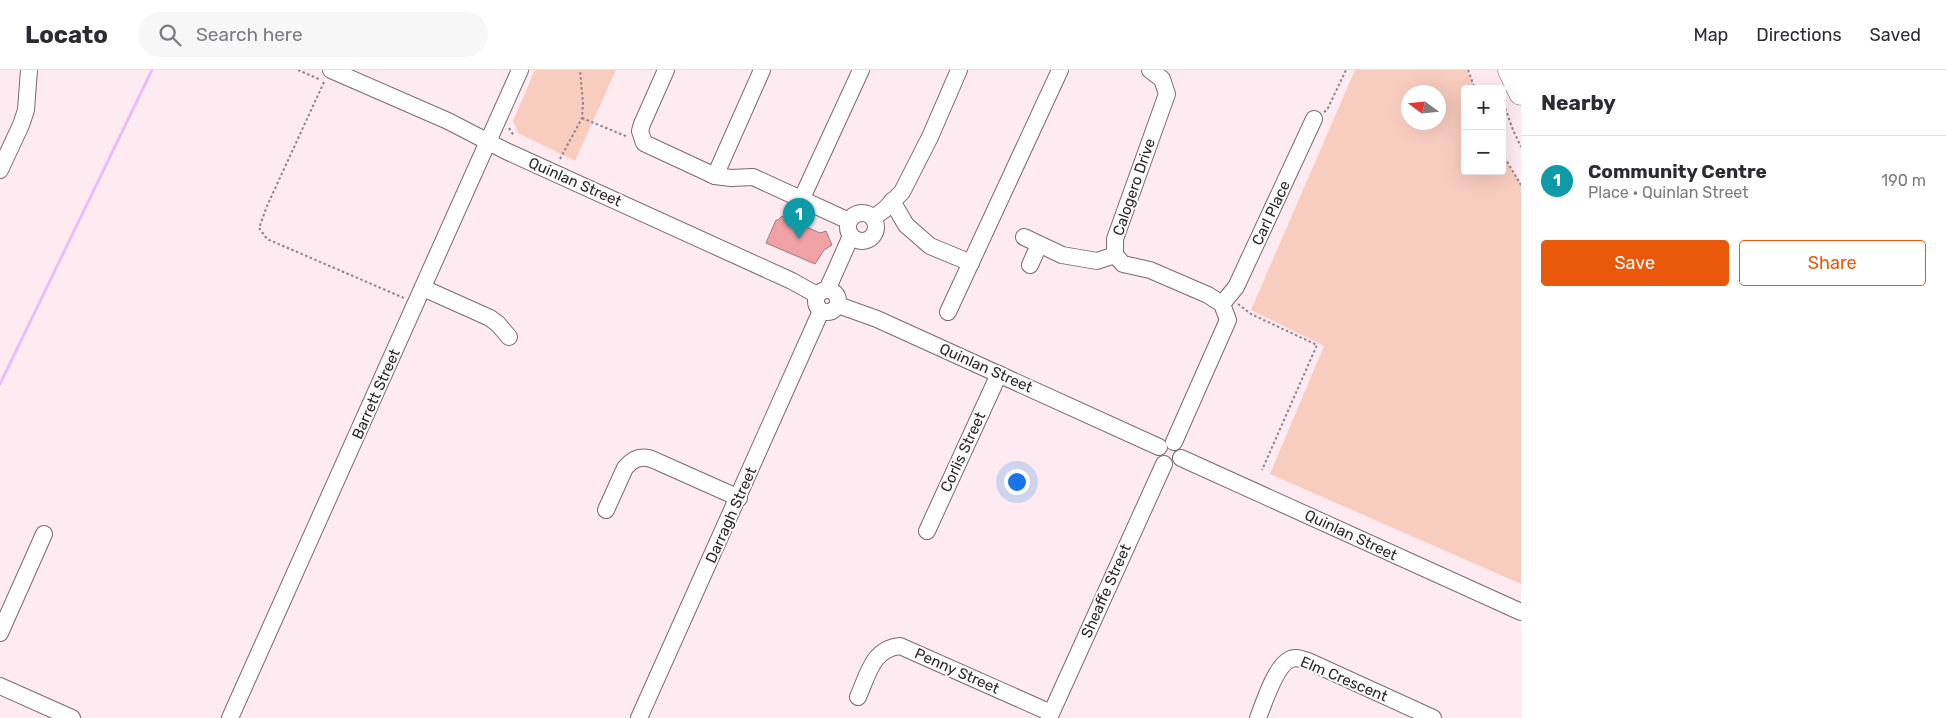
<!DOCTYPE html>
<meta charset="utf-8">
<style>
:root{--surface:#fff;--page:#f7f7f7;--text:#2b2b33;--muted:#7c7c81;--line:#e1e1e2;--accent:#ea580c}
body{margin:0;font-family:Rubik,sans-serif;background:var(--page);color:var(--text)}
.controls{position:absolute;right:15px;top:15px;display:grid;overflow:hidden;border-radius:5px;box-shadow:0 5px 20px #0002}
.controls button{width:45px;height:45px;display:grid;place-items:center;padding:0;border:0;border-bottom:1px solid var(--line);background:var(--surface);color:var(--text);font:25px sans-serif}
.compass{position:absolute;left:1401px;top:15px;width:45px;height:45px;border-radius:50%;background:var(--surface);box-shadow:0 5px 20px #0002;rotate:285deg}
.you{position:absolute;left:1016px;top:411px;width:18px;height:18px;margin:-12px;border:4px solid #fff;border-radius:50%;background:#1a73e8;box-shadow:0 0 0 8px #1a73e833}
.badge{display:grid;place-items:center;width:32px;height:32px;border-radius:50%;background:var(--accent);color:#fff;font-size:16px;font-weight:700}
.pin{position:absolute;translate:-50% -41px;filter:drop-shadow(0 1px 2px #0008)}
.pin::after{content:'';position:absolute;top:26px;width:18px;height:15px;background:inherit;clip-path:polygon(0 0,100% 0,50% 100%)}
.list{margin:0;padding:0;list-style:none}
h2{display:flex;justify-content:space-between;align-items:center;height:65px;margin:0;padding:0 20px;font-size:21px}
h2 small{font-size:16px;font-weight:400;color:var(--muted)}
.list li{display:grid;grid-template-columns:32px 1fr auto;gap:15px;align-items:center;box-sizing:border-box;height:90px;padding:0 20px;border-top:1px solid var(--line)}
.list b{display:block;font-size:19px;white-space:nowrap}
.list p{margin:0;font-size:16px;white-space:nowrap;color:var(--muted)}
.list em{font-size:16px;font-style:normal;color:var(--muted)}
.actions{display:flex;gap:10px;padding:15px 20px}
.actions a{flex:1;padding:11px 0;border:1px solid var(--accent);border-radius:5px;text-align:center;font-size:18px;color:var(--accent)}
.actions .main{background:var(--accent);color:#fff}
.icon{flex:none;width:28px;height:28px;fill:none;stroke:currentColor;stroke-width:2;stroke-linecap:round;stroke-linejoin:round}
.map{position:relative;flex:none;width:1521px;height:648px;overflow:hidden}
header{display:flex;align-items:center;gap:30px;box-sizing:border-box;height:70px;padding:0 25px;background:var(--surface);border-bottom:1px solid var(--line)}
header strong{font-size:24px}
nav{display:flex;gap:28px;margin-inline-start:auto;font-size:18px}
.search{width:350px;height:45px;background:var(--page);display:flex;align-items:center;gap:12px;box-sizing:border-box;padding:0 18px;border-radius:28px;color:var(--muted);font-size:19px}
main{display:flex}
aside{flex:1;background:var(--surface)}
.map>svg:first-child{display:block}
.green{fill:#f9ccc0;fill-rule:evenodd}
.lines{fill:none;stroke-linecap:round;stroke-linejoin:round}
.stream{stroke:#eabef9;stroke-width:3}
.building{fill:#efa1a5;stroke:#958181}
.minor-casing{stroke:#7b696f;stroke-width:18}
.highway-casing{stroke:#7b696f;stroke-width:25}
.path{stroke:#8f8387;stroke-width:2;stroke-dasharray:2.5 2.5;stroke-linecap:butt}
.minor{stroke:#fff;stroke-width:16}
.highway{stroke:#fff;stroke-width:24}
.labels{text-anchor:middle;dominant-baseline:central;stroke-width:4;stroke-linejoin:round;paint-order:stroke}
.street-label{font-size:15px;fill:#2e2729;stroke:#fefefe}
</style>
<header>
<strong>Locato</strong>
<div class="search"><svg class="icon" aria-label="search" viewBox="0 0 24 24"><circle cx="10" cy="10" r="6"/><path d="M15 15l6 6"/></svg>Search here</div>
<nav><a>Map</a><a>Directions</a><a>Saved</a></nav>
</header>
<main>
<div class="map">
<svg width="1521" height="648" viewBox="0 0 1521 648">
<rect width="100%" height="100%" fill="#fdebf1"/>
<g class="green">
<path d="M 535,0 L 616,0 L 575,91 L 518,63 L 513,51 Z"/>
<path d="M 1355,0 L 1466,0 L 1476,19 L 1465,19 L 1465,101 L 1502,101 L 1502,81 L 1507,92 L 1521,114 L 1521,514 L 1270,404 L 1324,276 L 1251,240 ZM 1408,22 L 1438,22 L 1438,52 L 1408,52 Z"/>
</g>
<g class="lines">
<path class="stream" d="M 0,314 L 152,0"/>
</g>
<path class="building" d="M 782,146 L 820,163 L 826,161 L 832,175 L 824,180 L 815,194 L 766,173 L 776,150 L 778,150 Z"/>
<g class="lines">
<defs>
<g id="minor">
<path d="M 331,0 L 448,51 L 506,81 L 792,211 L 817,225"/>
<path d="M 666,0 L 642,54 L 640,61 L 644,73 L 715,106 L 731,108 L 753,107 L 849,151"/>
<path d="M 1150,0 L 1162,9 L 1167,24 L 1115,169 L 1115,185 L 1123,194 L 1150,200 L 1208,225 L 1222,234 L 1228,250 L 1174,372"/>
<path d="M 0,100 L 21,55 L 26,40 L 29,0"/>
<path d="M 715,106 L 762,0"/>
<path d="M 802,128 L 861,0"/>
<path d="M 892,131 L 906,155 L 930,176 L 971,193"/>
<circle cx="862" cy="157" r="14"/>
<path d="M 873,148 L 884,140 L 902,122 L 930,67 L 959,0"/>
<path d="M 1024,167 L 1062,185 L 1097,191 L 1115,185"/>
<path d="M 1030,195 L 1039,175"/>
<path d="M 423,218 L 490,248 L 498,254 L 509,267"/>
<circle cx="827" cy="231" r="11"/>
<path d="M 827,220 L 851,166"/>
<path d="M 1222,234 L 1236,217 L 1314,49"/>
<path d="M 838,235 L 877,249 L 1159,377"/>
<path d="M 948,242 L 1060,0"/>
<path d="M 1181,388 L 1521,542"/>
<path d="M 606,440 L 625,398 C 634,387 644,385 656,391 L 739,428"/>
<path d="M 927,461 L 999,304"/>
<path d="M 0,563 L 44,464"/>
<path d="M 0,616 L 72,648"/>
<path d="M 858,627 C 868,605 872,579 900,576 L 1051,643"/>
<path d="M 230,648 L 520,0"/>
<path d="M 639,648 L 821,241"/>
<path d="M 1049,648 L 1164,394"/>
<path d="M 1258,648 C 1264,633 1275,597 1289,590 C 1295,586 1301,589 1308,591 L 1433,648"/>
</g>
<path id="highway" d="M 1510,0 L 1521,23"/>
</defs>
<use href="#minor" class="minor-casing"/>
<use href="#highway" class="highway-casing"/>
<g class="path">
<path d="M 298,0 L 321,10"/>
<path d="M 1468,0 L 1475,19"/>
<path d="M 324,12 L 267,136 L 259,158 L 267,169 L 404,228"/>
<path d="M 1502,29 L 1513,60 L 1521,77"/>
<path d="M 1324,42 L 1327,40 L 1346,0"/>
<path d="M 582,48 L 628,67"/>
<path d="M 509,58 L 514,66"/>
<path d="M 1502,83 L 1521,115"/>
<path d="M 560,89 L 582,48 L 583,33 L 580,0"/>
<path d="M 1238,234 L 1251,244 L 1317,275 L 1262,400"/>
</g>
<use href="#minor" class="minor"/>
<use href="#highway" class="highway"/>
</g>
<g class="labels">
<g class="street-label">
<text transform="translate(575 112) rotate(24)">Quinlan Street</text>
<text transform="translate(1134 117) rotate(-71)">Calogero Drive</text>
<text transform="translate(1271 143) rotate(-65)">Carl Place</text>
<text transform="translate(986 298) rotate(24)">Quinlan Street</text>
<text transform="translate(376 324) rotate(-66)">Barrett Street</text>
<text transform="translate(963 382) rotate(-65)">Corlis Street</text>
<text transform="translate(731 445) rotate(-66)">Darragh Street</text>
<text transform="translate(1351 465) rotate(25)">Quinlan Street</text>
<text transform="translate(1106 521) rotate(-66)">Sheaffe Street</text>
<text transform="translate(957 601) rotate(24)">Penny Street</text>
<text transform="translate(1344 609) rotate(23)">Elm Crescent</text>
</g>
</g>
</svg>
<div class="controls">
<button>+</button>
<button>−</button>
</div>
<svg class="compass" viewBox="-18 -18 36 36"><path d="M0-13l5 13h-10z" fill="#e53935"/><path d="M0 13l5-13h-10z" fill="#7c7c81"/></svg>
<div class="you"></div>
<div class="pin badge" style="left:799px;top:169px;background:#0f9aa8">1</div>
</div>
<aside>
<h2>Nearby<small></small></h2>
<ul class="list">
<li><span class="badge" style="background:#0f9aa8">1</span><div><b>Community Centre</b><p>Place · Quinlan Street</p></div><em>190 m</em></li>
</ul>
<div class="actions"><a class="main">Save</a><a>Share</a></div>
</aside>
</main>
